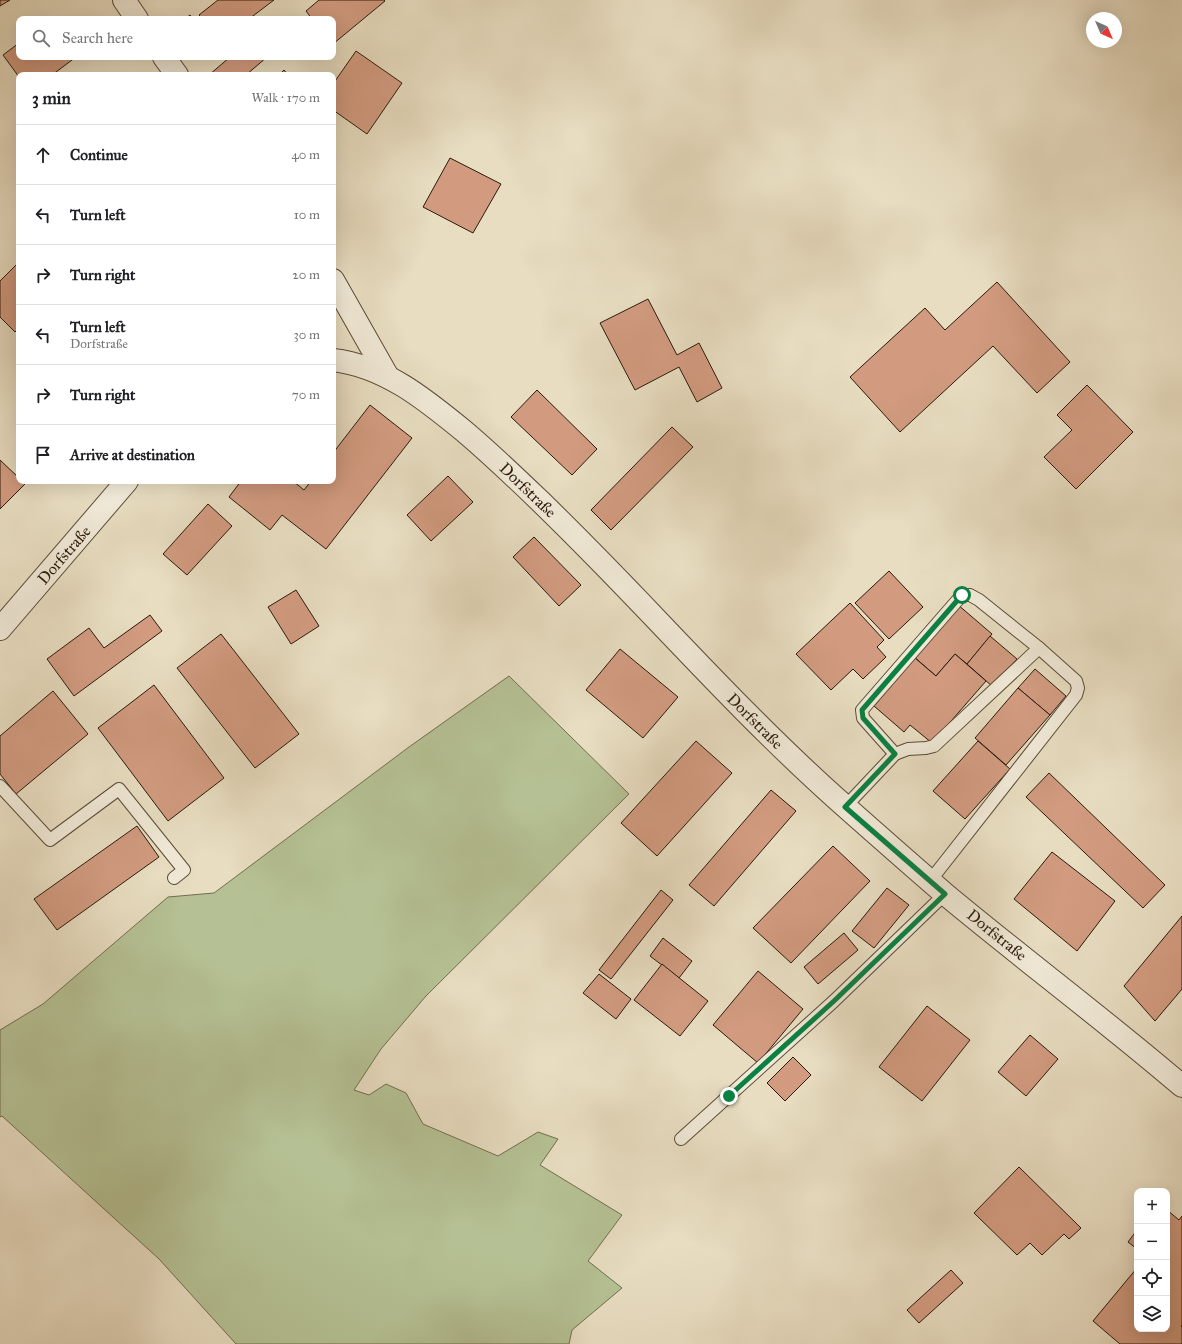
<!DOCTYPE html>
<meta charset="utf-8">
<style>
:root{--surface:#fff;--page:#f2f2f2;--text:#202124;--muted:#757577;--line:#e0e0e0}
body{margin:0;font-family:"IM FELL Great Primer",serif;background:var(--page);color:var(--text)}
.controls{position:absolute;right:12px;bottom:12px;display:grid;overflow:hidden;border-radius:8px;box-shadow:0 4px 16px #0002}
.controls button{width:36px;height:36px;display:grid;place-items:center;padding:0;border:0;border-bottom:1px solid var(--line);background:var(--surface);color:var(--text);font:20px sans-serif}
.compass{position:absolute;left:1086px;top:12px;width:36px;height:36px;border-radius:50%;background:var(--surface);box-shadow:0 4px 16px #0002;rotate:136deg}
.stop{position:absolute;width:12px;height:12px;margin:-9px;border:3px solid #0b8043;border-radius:50%;background:#fff}
.stop.end{background:#0b8043;border-color:#fff;box-shadow:0 1px 4px #0008}
.list{margin:0;padding:0;list-style:none}
h2{display:flex;justify-content:space-between;align-items:center;height:52px;margin:0;padding:0 16px;font-size:17px}
h2 small{font-size:13px;font-weight:400;color:var(--muted)}
.list li{display:grid;grid-template-columns:26px 1fr auto;gap:12px;align-items:center;box-sizing:border-box;height:60px;padding:0 16px;border-top:1px solid var(--line)}
.list b{display:block;font-size:15px;white-space:nowrap}
.list p{margin:0;font-size:13px;white-space:nowrap;color:var(--muted)}
.list em{font-size:13px;font-style:normal;color:var(--muted)}
.icon{flex:none;width:22px;height:22px;fill:none;stroke:currentColor;stroke-width:2;stroke-linecap:round;stroke-linejoin:round}
.map{position:relative;flex:none;width:1182px;height:1344px;overflow:hidden}
.search{position:absolute;background:var(--surface);box-shadow:0 4px 16px #0002;left:16px;top:16px;width:320px;height:44px;display:flex;align-items:center;gap:10px;box-sizing:border-box;padding:0 14px;border-radius:8px;color:var(--muted);font-size:15px}
.panel{position:absolute;background:var(--surface);box-shadow:0 4px 16px #0002;left:16px;top:72px;width:320px;height:412px;border-radius:8px}
.map>svg:first-child{display:block}
.green{fill:#b5c194;stroke:#706e50}
.building{fill:#d29b80;stroke:#2a1a0b}
.lines{fill:none;stroke-linecap:round;stroke-linejoin:round}
.service-casing{stroke:#5a4b38;stroke-width:14}
.minor-casing{stroke:#5a4b38;stroke-width:24}
.service{stroke:#f0e9d7;stroke-width:12}
.minor{stroke:#f0e9d7;stroke-width:22}
.route{stroke:#0b8043;stroke-width:5}
.labels{text-anchor:middle;dominant-baseline:central;stroke-width:3.5;stroke-linejoin:round;paint-order:stroke}
.street-label{font-size:16px;fill:#2a1a0b;stroke:#f0e9d7}
</style>
<div class="map">
<svg width="1182" height="1344" viewBox="0 0 1182 1344">
<rect width="100%" height="100%" fill="#e8ddc1"/>
<filter id="stains"><feTurbulence type="fractalNoise" baseFrequency=".005" numOctaves="4"/><feColorMatrix values="0 0 0 0 .2 0 0 0 0 .09 0 0 0 0 .02 0 0 0 .5 -.17"/></filter>
<radialGradient id="worn" r=".72"><stop offset=".6" stop-color="#630" stop-opacity="0"/><stop offset="1" stop-color="#630" stop-opacity=".3"/></radialGradient>
<path class="green" d="M 509,676 L 629,794 L 426,996 L 381,1049 L 354,1090 L 369,1095 L 386,1084 L 406,1093 L 423,1124 L 498,1156 L 538,1132 L 558,1139 L 540,1165 L 622,1215 L 588,1261 L 622,1288 L 572,1330 L 569,1344 L 236,1344 L 159,1259 L 2,1116 L 0,1117 L 0,1030 L 43,1004 L 168,897 L 214,893 L 409,747 Z"/>
<g class="building">
<path d="M 0,0 L 10,0 L 0,6 Z"/>
<path d="M 218,0 L 274,0 L 249,19 L 203,19 L 199,15 Z"/>
<path d="M 319,0 L 384,0 L 385,1 L 333,44 L 333,19 L 312,19 L 306,11 Z"/>
<path d="M 190,15 L 193,19 L 185,19 Z"/>
<path d="M 19,43 L 19,57 L 76,57 L 52,75 L 19,75 L 19,77 L 3,55 Z"/>
<path d="M 356,51 L 402,83 L 367,134 L 333,110 L 333,84 Z"/>
<path d="M 230,57 L 267,57 L 246,75 L 209,75 Z"/>
<path d="M 284,70 L 288,75 L 279,75 Z"/>
<path d="M 450,158 L 501,184 L 473,233 L 423,207 Z"/>
<path d="M 19,262 L 19,328 L 15,332 L 0,317 L 0,281 Z"/>
<path d="M 997,282 L 1070,362 L 1037,393 L 993,346 L 900,432 L 850,377 L 925,308 L 945,330 Z"/>
<path d="M 648,299 L 677,355 L 699,343 L 722,388 L 697,402 L 679,367 L 635,390 L 600,323 Z"/>
<path d="M 1087,385 L 1133,432 L 1076,489 L 1044,457 L 1072,430 L 1057,415 Z"/>
<path d="M 537,390 L 597,449 L 572,475 L 511,417 Z"/>
<path d="M 370,405 L 412,438 L 326,549 L 282,515 L 270,530 L 229,497 L 241,481 L 293,481 L 304,490 L 311,481 L 333,481 L 333,453 Z"/>
<path d="M 672,427 L 693,447 L 611,530 L 591,510 Z"/>
<path d="M 0,460 L 19,478 L 19,481 L 22,481 L 25,484 L 0,509 Z"/>
<path d="M 448,476 L 473,502 L 431,541 L 407,515 Z"/>
<path d="M 208,504 L 232,526 L 187,575 L 163,554 Z"/>
<path d="M 534,537 L 581,585 L 559,606 L 513,557 Z"/>
<path d="M 889,571 L 923,607 L 889,639 L 855,603 Z"/>
<path d="M 296,590 L 319,626 L 291,644 L 268,607 Z"/>
<path d="M 850,603 L 884,640 L 877,647 L 886,657 L 863,679 L 853,669 L 831,690 L 796,654 Z"/>
<path d="M 957,604 L 992,634 L 967,664 L 955,654 L 936,676 L 913,656 Z"/>
<path d="M 150,615 L 162,631 L 74,696 L 47,659 L 89,628 L 104,648 Z"/>
<path d="M 221,634 L 299,734 L 255,768 L 177,668 Z"/>
<path d="M 990,636 L 1017,659 L 993,687 L 967,664 Z"/>
<path d="M 620,649 L 678,697 L 643,738 L 586,690 Z"/>
<path d="M 955,654 L 986,681 L 932,743 L 910,725 L 904,732 L 874,706 L 915,658 L 936,676 Z"/>
<path d="M 1035,669 L 1066,696 L 1050,715 L 1018,688 Z"/>
<path d="M 154,685 L 224,778 L 168,821 L 98,728 Z"/>
<path d="M 1018,688 L 1050,715 L 1006,765 L 975,738 Z"/>
<path d="M 53,691 L 88,734 L 16,794 L 0,774 L 0,736 Z"/>
<path d="M 696,741 L 732,773 L 657,856 L 621,823 Z"/>
<path d="M 978,741 L 1010,769 L 965,819 L 933,791 Z"/>
<path d="M 1049,773 L 1165,885 L 1143,908 L 1026,797 Z"/>
<path d="M 771,790 L 796,811 L 714,906 L 689,885 Z"/>
<path d="M 137,826 L 159,857 L 57,930 L 34,899 Z"/>
<path d="M 833,846 L 870,881 L 791,963 L 753,928 Z"/>
<path d="M 1052,852 L 1115,901 L 1077,951 L 1014,899 Z"/>
<path d="M 887,888 L 909,905 L 874,948 L 852,931 Z"/>
<path d="M 661,890 L 673,900 L 611,979 L 599,970 Z"/>
<path d="M 1182,916 L 1182,989 L 1155,1021 L 1124,986 Z"/>
<path d="M 844,933 L 858,950 L 818,984 L 804,967 Z"/>
<path d="M 663,938 L 692,961 L 679,978 L 650,956 Z"/>
<path d="M 662,964 L 708,1001 L 680,1036 L 634,1000 Z"/>
<path d="M 758,971 L 803,1009 L 758,1063 L 713,1025 Z"/>
<path d="M 599,974 L 631,999 L 616,1019 L 583,993 Z"/>
<path d="M 927,1006 L 970,1040 L 922,1101 L 879,1067 Z"/>
<path d="M 1030,1035 L 1058,1059 L 1026,1096 L 998,1072 Z"/>
<path d="M 793,1057 L 811,1075 L 785,1101 L 767,1083 Z"/>
<path d="M 1019,1167 L 1081,1228 L 1069,1239 L 1064,1234 L 1042,1255 L 1030,1243 L 1017,1255 L 974,1213 Z"/>
<path d="M 1167,1210 L 1179,1220 L 1182,1216 L 1182,1325 L 1181,1326 L 1182,1327 L 1182,1344 L 1120,1344 L 1093,1321 L 1137,1268 L 1137,1329 L 1167,1329 Z"/>
<path d="M 1137,1230 L 1137,1249 L 1128,1242 Z"/>
<path d="M 951,1270 L 963,1283 L 919,1323 L 907,1310 Z"/>
</g>
<g class="lines">
<defs>
<g id="service">
<path d="M 895,754 L 863,718 L 862,710 L 962,595 L 970,595 L 979,600 L 1039,648 L 1076,681 L 1078,688 L 1076,695 L 930,881"/>
<path d="M 0,786 L 50,840 L 119,789 L 184,870 L 174,878"/>
<path d="M 845,807 L 895,754 L 908,749 L 926,748 L 934,746 L 1039,648"/>
<path d="M 681,1139 L 834,1001 L 945,894"/>
</g>
<g id="minor">
<path d="M 124,0 L 137,19"/>
<path d="M 164,57 L 177,75"/>
<path d="M 333,280 L 388,377"/>
<path d="M 333,360 C 385,366 426,400 465,432 C 491,454 515,477 540,501 C 579,539 617,578 655,618 C 714,680 774,743 839,801 C 874,832 909,863 945,894 C 1023,959 1105,1020 1182,1086"/>
<path d="M 0,629 L 127,481"/>
</g>
</defs>
<use href="#service" class="service-casing"/>
<use href="#minor" class="minor-casing"/>
<use href="#service" class="service"/>
<use href="#minor" class="minor"/>
</g>
<g class="lines">
<path class="route" d="M 729,1096 L 834,1001 L 945,894 L 845,807 L 895,754 L 863,718 L 862,710 L 962,595"/>
</g>
<g class="labels">
<g class="street-label">
<text transform="translate(528 490) rotate(44)">Dorfstraße</text>
<text transform="translate(64 555) rotate(-49)">Dorfstraße</text>
<text transform="translate(755 721) rotate(45)">Dorfstraße</text>
<text transform="translate(997 935) rotate(39)">Dorfstraße</text>
</g>
</g>
<rect width="100%" height="100%" filter="url(#stains)"/>
<rect width="100%" height="100%" fill="url(#worn)"/>
</svg>
<div class="controls">
<button>+</button>
<button>−</button>
<button><svg class="icon" aria-label="locate" viewBox="0 0 24 24"><circle cx="12" cy="12" r="6"/><path d="M12 2v4M12 18v4M2 12h4M18 12h4"/></svg></button>
<button><svg class="icon" aria-label="layers" viewBox="0 0 24 24"><path d="M12 4l9 5-9 5-9-5zM3 14l9 5 9-5"/></svg></button>
</div>
<svg class="compass" viewBox="-18 -18 36 36"><path d="M0-13l5 13h-10z" fill="#e53935"/><path d="M0 13l5-13h-10z" fill="#757577"/></svg>
<div class="stop" style="left:962px;top:595px"></div>
<div class="stop end" style="left:729px;top:1096px"></div>
<div class="search"><svg class="icon" aria-label="search" viewBox="0 0 24 24"><circle cx="10" cy="10" r="6"/><path d="M15 15l6 6"/></svg>Search here</div>
<section class="panel">
<h2>3 min<small>Walk · 170 m</small></h2>
<ul class="list">
<li><svg class="icon" aria-label="ahead" viewBox="0 0 24 24"><path d="M12 20V5M6 11l6-6 6 6"/></svg><div><b>Continue</b></div><em>40 m</em></li>
<li><svg class="icon" aria-label="left" viewBox="0 0 24 24"><path d="M17 20v-9H6M10 6l-5 5 5 5"/></svg><div><b>Turn left</b></div><em>10 m</em></li>
<li><svg class="icon" aria-label="right" viewBox="0 0 24 24"><path d="M7 20v-9h11M14 6l5 5-5 5"/></svg><div><b>Turn right</b></div><em>20 m</em></li>
<li><svg class="icon" aria-label="left" viewBox="0 0 24 24"><path d="M17 20v-9H6M10 6l-5 5 5 5"/></svg><div><b>Turn left</b><p>Dorfstraße</p></div><em>30 m</em></li>
<li><svg class="icon" aria-label="right" viewBox="0 0 24 24"><path d="M7 20v-9h11M14 6l5 5-5 5"/></svg><div><b>Turn right</b></div><em>70 m</em></li>
<li><svg class="icon" aria-label="arrive" viewBox="0 0 24 24"><path d="M6 21V4h12l-3 4 3 4H6"/></svg><div><b>Arrive at destination</b></div></li>
</ul>
</section>
</div>
